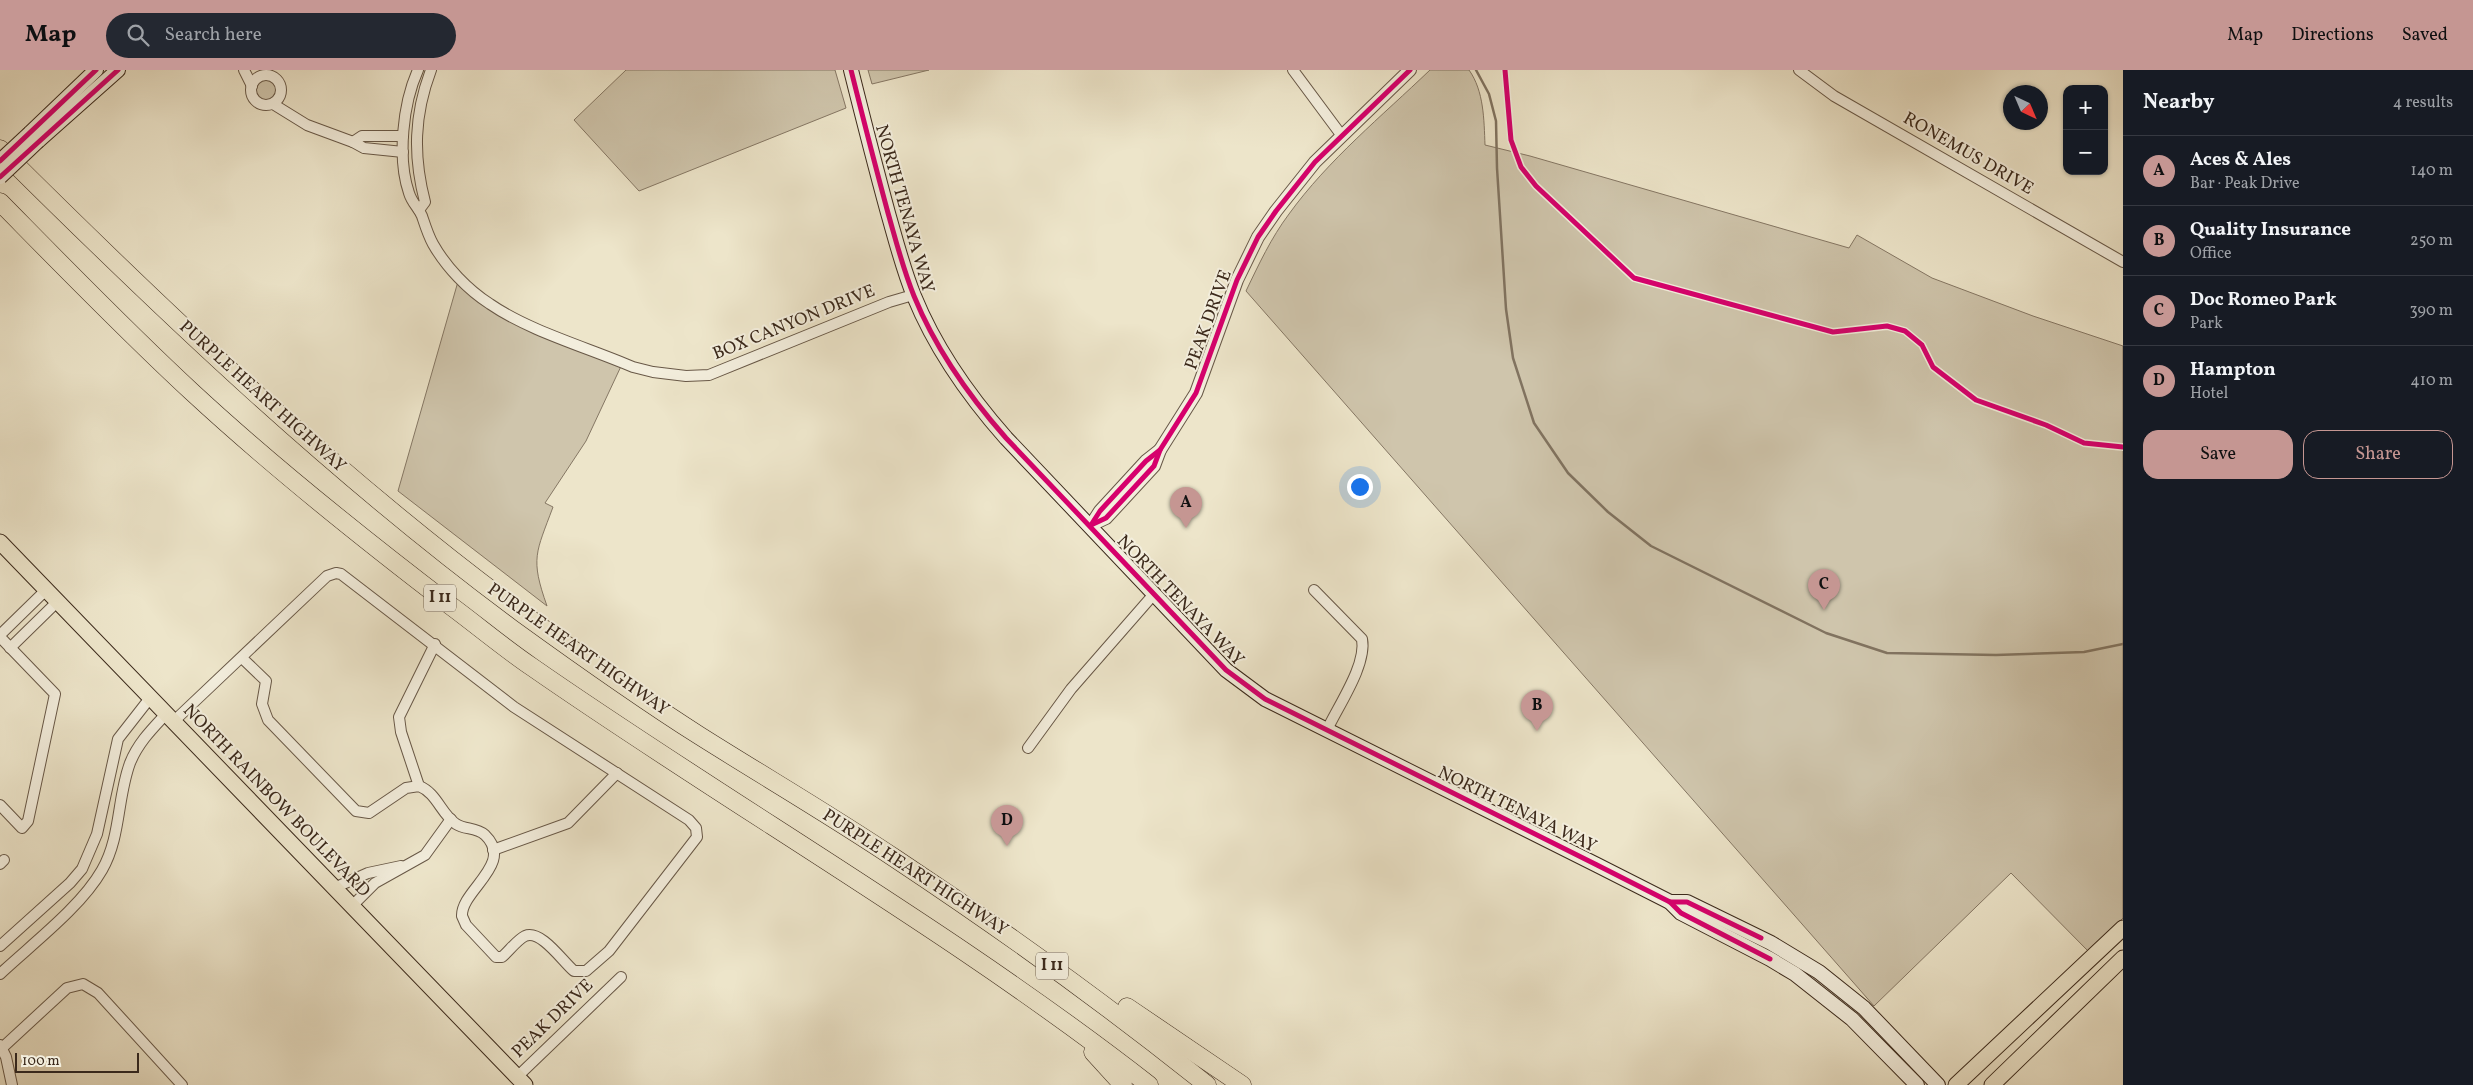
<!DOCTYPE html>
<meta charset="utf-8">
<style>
:root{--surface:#171b24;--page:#242831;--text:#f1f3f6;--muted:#9ea1a6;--line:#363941;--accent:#c59692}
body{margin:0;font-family:Vollkorn,serif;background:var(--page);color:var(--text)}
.controls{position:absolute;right:15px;top:15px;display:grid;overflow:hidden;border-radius:10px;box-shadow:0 1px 4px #0004}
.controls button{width:45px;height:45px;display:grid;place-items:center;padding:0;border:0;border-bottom:1px solid var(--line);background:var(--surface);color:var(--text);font:25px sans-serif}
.compass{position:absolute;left:2003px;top:15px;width:45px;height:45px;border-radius:50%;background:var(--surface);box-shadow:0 1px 4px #0004;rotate:136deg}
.scale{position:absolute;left:15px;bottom:12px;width:124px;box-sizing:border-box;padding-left:5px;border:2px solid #3b291b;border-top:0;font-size:14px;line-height:18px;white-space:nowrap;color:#3b291b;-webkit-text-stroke:4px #f3eedd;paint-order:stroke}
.you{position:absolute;left:1359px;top:416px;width:18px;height:18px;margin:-12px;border:4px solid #fff;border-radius:50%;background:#1a73e8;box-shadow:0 0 0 8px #1a73e833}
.badge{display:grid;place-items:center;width:32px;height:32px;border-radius:50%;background:var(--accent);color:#111;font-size:16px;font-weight:700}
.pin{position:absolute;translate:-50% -41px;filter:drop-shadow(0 1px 2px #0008)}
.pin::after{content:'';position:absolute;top:26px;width:18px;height:15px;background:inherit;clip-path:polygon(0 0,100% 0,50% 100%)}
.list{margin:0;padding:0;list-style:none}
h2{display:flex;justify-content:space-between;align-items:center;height:65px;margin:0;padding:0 20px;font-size:21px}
h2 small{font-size:16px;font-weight:400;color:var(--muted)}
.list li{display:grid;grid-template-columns:32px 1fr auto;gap:15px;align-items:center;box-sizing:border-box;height:70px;padding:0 20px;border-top:1px solid var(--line)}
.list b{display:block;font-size:19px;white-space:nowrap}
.list p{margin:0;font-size:16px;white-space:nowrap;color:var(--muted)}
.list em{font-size:16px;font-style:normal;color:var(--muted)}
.actions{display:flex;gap:10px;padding:15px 20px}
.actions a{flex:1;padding:11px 0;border:1px solid var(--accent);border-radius:15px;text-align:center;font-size:18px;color:var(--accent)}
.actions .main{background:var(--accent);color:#111}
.icon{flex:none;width:28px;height:28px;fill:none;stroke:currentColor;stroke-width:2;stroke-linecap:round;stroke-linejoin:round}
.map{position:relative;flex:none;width:2123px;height:1015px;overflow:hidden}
header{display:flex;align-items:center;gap:30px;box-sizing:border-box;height:70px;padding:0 25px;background:var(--accent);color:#111}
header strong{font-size:24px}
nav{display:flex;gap:28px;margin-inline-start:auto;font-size:18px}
.search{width:350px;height:45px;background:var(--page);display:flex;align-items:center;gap:12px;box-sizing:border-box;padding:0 18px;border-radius:28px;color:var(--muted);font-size:19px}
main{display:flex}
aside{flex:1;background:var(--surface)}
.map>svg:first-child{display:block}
.green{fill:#cfc5ac;stroke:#857764}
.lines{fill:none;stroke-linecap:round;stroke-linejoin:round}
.stream{stroke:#817360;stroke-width:2.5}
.minor-casing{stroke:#685847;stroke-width:12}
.tertiary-casing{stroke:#685847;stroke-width:14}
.secondary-casing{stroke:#3b291b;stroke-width:16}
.primary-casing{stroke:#3b291b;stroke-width:17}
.motorway-casing{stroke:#3b291b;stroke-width:19}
.minor{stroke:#f3eedd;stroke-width:10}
.tertiary{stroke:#f3eedd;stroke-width:12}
.secondary{stroke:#f3eedd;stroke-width:14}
.primary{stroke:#ede5ca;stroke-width:15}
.motorway{stroke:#ede5ca;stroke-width:18}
.secondary-bridge-casing{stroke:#3b291b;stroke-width:16;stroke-linecap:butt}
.secondary-bridge{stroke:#f3eedd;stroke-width:14}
.cycleway-casing{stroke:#f3eedd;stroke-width:8}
.cycleway{stroke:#d6006c;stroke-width:5}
.labels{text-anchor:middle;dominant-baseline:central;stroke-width:4;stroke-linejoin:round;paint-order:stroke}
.shield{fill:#f3eedd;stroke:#726455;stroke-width:1}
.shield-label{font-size:16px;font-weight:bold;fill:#3b291b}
.street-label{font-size:18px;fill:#3b291b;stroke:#f3eedd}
</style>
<header>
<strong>Map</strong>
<div class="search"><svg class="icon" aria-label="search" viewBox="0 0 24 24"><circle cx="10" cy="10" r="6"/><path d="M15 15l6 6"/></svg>Search here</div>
<nav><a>Map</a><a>Directions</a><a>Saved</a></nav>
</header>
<main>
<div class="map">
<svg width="2123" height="1015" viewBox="0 0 2123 1015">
<rect width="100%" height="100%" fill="#ede5ca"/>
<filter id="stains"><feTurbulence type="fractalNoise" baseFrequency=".004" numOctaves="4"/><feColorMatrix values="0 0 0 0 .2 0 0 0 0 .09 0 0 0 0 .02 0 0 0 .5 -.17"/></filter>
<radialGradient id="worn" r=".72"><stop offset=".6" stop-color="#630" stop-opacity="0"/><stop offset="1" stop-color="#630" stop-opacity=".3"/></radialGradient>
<g class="green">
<path d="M 626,0 L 835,0 L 846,38 L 639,121 L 574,50 Z"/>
<path d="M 868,0 L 929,0 L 872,14 Z"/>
<path d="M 1430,0 L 1469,0 C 1484,21 1484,50 1485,75 L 1530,86 L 1849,178 L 1857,165 L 1932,208 L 2033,246 L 2123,276 L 2123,848 L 2089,882 L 2011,803 L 1874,936 L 1246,221 C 1259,194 1271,168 1289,144 C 1328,90 1382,46 1430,0 Z"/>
<circle cx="266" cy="20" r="10"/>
<path d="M 459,208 L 490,234 L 623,292 L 586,371 L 545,433 L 553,437 C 536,483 530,488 547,536 L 398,421 Z"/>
</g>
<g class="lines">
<path class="stream" d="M 1476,0 L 1489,24 L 1496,51 L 1497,98 L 1506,239 L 1513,288 L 1534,353 L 1568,403 L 1608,442 L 1651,476 L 1826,563 L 1887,583 L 1996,585 L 2084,582 L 2123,574"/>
<defs>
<g id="minor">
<path d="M 244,0 L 252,16"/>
<path d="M 418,0 C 403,33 397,88 409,123 C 412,133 418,137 422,146 C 425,155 428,165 433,174 C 446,197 468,220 490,234 C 529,261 589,278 633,297 L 653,302 L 686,306 L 709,305 L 889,232 L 913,225"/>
<path d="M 1293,0 L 1342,66"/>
<path d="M 1799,0 L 1834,26 L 2123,192"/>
<circle cx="266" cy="20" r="15"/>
<path d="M 273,34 L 307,55 L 353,72 L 364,78 L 403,82"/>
<path d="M 353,72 L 362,66 L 403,66"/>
<path d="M 419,140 L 425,132 C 413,86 414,45 431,0"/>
<path d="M 1314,520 L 1362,569 C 1367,595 1338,636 1327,660"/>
<path d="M 0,565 L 46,520"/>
<path d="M 0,567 L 55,624 L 28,751 L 22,758 L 0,735"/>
<path d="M 10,578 L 57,532"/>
<path d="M 173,652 L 327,506 L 336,503 L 341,504 L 514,637 L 689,750 L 696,758 L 697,767 L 609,881 L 586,901 L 574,901 C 563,892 541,859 525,866 C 517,870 509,881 502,887 L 496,887 L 466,855 L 462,846 C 461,820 515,794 485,765 C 476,757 465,760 456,754 C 441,744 437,723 419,716 L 406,718 L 369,743 L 356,741 L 268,650 L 262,634 L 266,611 L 242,588"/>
<path d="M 1028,678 L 1071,619 L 1154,524"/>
<path d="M 419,716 L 401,662 L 399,647 L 435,574"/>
<path d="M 493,780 L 568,753 L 617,703"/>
<path d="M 0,794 L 4,790"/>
<path d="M 334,818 L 368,803 L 401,796"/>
<path d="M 352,836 L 375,813 L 425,785 L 451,749"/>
<path d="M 0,876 L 70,813 L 82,799 L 97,764 L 118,669 L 150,628"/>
<path d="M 0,904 C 32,874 81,837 102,800 C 121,767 117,728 130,693 C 138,673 152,659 166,644"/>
<path d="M 0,975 L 6,987 L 12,1015"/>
<path d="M 2,978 L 67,918 L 83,914 L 98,923 L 182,1015"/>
<path d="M 517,1007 L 621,907"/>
</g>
<g id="tertiary">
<path d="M 1091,455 L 1106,448 L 1154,396 L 1160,380 L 1196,323 L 1237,210 L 1258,167 L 1276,141 L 1315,92 L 1410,0"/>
<path d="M 1091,455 L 1100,441 L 1146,391 L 1160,380"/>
</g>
<g id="secondary">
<path d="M 851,0 C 863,48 875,95 888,143 C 896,171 903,199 914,226 C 936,280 968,325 1006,368 L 1226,600 L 1265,629 L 1597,795 L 1670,832 L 1681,843 L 1770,889 L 1795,904 L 1852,949 L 1917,1015"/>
<path d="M 30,63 L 96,0"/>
<path d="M 38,71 L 118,0"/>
<path d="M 1670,832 L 1687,832 L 1771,873 L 1819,902 L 1864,938 L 1938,1015"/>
</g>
<g id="primary">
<path d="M 0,472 L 525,1015"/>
<path d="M 1956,1015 L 2123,858"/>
<path d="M 1992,1015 L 2123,888"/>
</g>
<g id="motorway">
<path d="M 0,79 C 166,244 335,405 523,544 C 581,586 640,628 700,666 C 765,707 832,746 896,789 C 1003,860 1107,935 1207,1015"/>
<path d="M 0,132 C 63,196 126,261 192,322 C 274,398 362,468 451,536 C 478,556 504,578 532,597 C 736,739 953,862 1149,1015"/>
<path d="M 1127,937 L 1242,1015"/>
<path d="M 1093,982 L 1123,1015"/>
</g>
</defs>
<use href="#minor" class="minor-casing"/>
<use href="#tertiary" class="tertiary-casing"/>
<use href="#secondary" class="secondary-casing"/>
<use href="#primary" class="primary-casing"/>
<use href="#motorway" class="motorway-casing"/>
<use href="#minor" class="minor"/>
<use href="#tertiary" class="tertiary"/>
<use href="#secondary" class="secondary"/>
<use href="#primary" class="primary"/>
<use href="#motorway" class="motorway"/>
<defs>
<g id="secondary-bridge">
<path d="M 0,91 L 30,63"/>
<path d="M 0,107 L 38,71"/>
</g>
</defs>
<use href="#secondary-bridge" class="secondary-bridge-casing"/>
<use href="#secondary-bridge" class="secondary-bridge"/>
<defs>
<g id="cycleway">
<path d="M 851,0 C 863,48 875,95 888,143 C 896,171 903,199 914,226 C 936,280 968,325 1006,368 L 1226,600 L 1265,629 L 1597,795 L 1670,832 L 1681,843 L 1770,889"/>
<path d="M 1505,0 L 1511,70 L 1521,97 L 1536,116 L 1634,208 L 1833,262 L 1887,256 L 1905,261 L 1922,275 L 1933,297 L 1976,330 L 2046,355 L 2084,373 L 2123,377"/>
<path d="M 0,91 L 96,0"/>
<path d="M 0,107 L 118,0"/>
<path d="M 1091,455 L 1106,448 L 1154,396 L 1160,380 L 1196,323 L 1237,210 L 1258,167 L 1276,141 L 1315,92 L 1410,0"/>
<path d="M 1091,455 L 1100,441 L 1146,391 L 1160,380"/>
<path d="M 1670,832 L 1687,832 L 1761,868"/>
</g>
</defs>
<use href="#cycleway" class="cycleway-casing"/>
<use href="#cycleway" class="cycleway"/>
</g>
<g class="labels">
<g class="shield">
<rect x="424" y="514.5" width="32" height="27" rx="4"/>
<rect x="1036" y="882.5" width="32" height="27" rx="4"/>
</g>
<g class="shield-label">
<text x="440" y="528">I 11</text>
<text x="1052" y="896">I 11</text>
</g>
<g class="street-label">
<text transform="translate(1968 84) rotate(30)">RONEMUS DRIVE</text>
<text transform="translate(904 139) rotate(74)">NORTH TENAYA WAY</text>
<text transform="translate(1209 250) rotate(-70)">PEAK DRIVE</text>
<text transform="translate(794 253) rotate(-22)">BOX CANYON DRIVE</text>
<text transform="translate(262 327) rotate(42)">PURPLE HEART HIGHWAY</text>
<text transform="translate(1180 531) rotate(46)">NORTH TENAYA WAY</text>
<text transform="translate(578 580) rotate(35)">PURPLE HEART HIGHWAY</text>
<text transform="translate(276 731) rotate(46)">NORTH RAINBOW BOULEVARD</text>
<text transform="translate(1517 740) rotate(26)">NORTH TENAYA WAY</text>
<text transform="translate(915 803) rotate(33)">PURPLE HEART HIGHWAY</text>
<text transform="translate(553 949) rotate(-44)">PEAK DRIVE</text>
</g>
</g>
<rect width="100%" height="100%" filter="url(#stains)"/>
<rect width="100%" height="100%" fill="url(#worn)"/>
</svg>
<div class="controls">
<button>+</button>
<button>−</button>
</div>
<svg class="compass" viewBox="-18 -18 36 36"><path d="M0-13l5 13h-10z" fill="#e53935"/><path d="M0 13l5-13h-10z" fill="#9ea1a6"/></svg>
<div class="scale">100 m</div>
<div class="you"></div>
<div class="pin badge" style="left:1186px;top:458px">A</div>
<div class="pin badge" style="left:1537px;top:661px">B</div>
<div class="pin badge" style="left:1824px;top:540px">C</div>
<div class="pin badge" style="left:1007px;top:776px">D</div>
</div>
<aside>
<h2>Nearby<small>4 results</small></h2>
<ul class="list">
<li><span class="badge">A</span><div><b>Aces &amp; Ales</b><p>Bar · Peak Drive</p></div><em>140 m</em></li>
<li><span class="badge">B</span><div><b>Quality Insurance</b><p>Office</p></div><em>250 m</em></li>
<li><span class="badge">C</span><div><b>Doc Romeo Park</b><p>Park</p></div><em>390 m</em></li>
<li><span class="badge">D</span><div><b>Hampton</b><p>Hotel</p></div><em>410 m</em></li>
</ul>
<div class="actions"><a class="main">Save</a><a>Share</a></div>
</aside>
</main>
